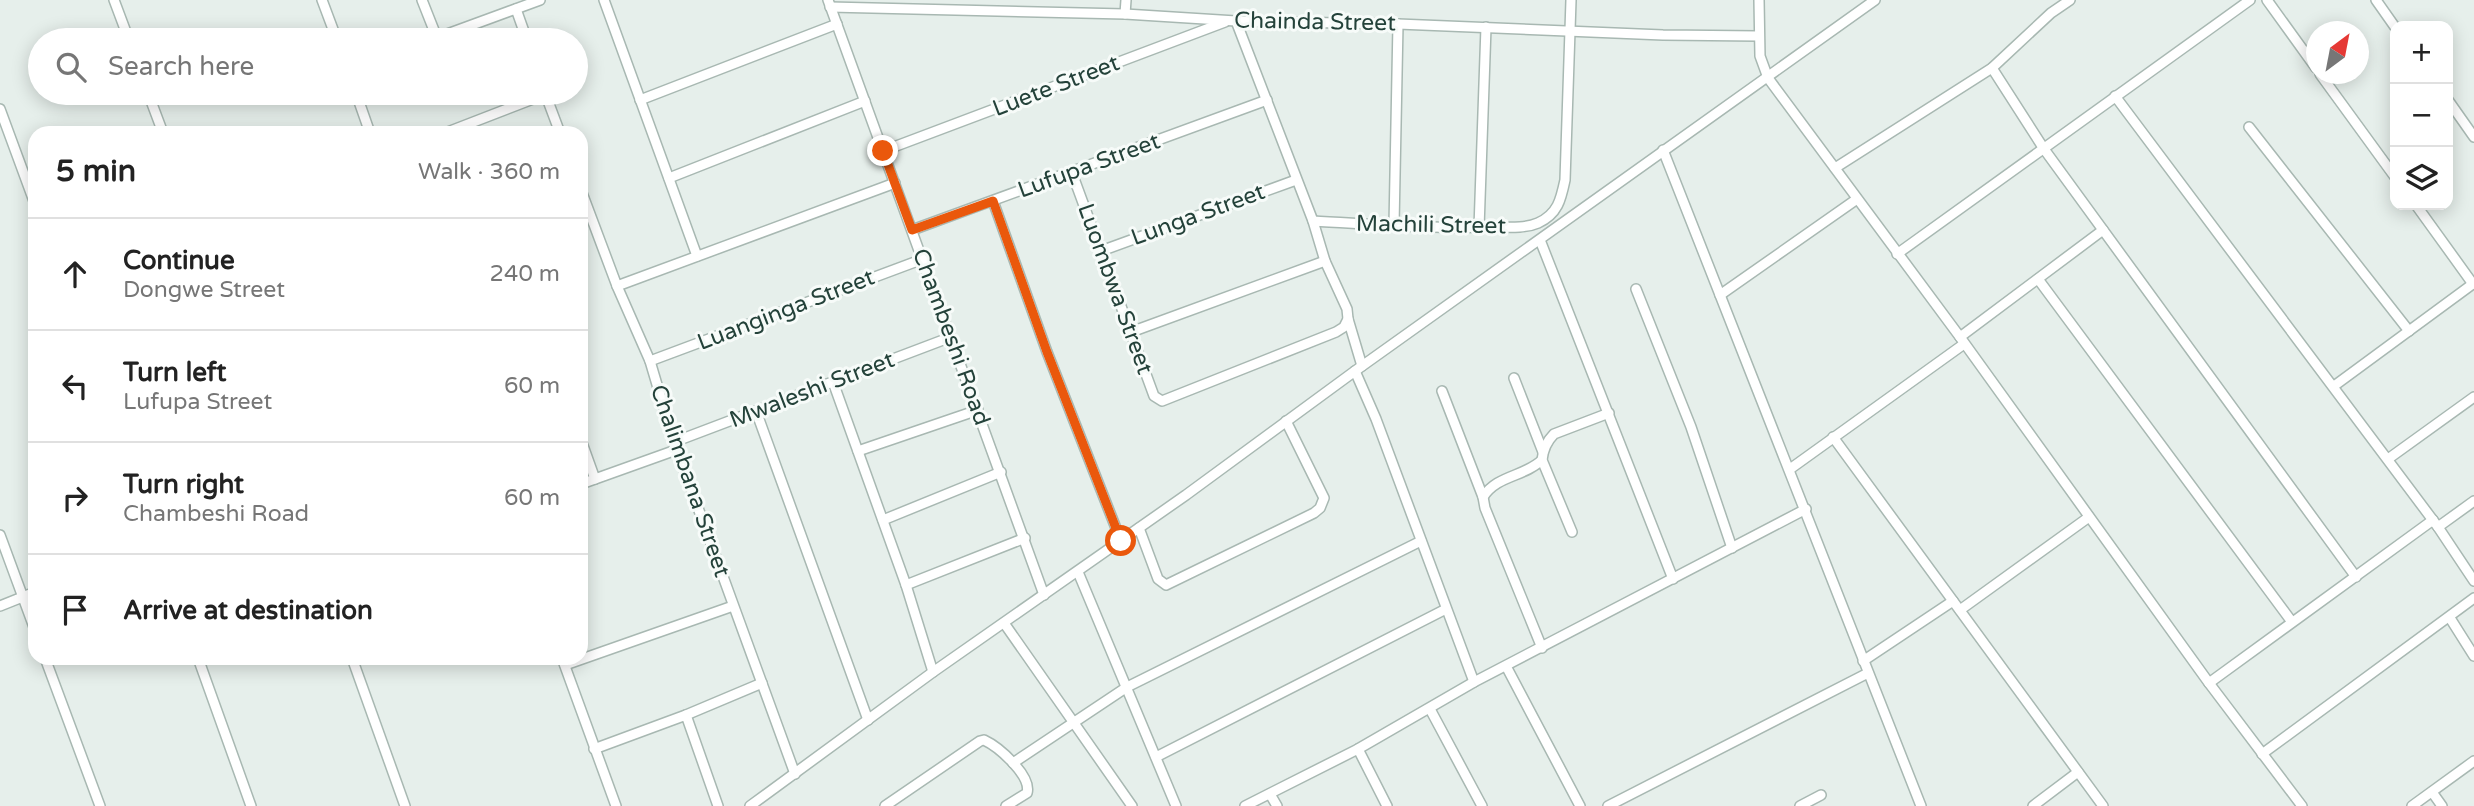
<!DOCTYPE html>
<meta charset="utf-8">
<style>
:root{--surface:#fff;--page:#f6f6f6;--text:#222;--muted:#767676;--line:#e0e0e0}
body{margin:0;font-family:"Varela Round",sans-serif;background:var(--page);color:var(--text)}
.controls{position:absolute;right:21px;top:21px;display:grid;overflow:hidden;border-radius:14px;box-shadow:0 4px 18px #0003}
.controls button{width:63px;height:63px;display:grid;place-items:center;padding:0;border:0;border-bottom:2px solid var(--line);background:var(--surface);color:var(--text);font:35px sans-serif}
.compass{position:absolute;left:2306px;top:21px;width:63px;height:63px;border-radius:50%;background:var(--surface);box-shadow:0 4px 18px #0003;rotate:32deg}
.stop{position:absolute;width:21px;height:21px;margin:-16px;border:5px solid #ea580c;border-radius:50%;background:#fff}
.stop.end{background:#ea580c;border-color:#fff;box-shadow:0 2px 7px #0008}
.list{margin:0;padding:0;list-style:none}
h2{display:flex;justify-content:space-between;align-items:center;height:91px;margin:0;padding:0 28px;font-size:30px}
h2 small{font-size:23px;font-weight:400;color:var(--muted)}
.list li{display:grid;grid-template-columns:46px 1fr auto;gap:21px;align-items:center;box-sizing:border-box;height:112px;padding:0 28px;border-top:2px solid var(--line)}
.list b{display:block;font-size:26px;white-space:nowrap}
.list p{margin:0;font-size:23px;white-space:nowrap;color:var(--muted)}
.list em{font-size:23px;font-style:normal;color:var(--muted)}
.icon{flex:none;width:38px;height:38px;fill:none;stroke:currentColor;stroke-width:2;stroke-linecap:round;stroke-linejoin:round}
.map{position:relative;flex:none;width:2474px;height:806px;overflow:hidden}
.search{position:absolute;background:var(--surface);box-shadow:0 4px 18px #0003;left:28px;top:28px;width:560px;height:77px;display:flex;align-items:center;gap:18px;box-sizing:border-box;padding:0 24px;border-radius:38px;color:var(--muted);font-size:26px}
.panel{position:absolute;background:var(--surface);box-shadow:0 4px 18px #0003;left:28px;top:126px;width:560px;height:539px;border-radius:21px}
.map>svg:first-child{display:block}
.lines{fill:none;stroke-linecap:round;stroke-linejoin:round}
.street-casing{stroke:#a8b8b2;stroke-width:12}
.street{stroke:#fff;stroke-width:9}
.route{stroke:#ea580c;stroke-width:9}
.labels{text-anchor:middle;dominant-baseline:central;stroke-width:6;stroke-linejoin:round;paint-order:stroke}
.street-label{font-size:23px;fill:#24423a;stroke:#f7fbf9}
</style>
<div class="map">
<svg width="2474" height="806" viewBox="0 0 2474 806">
<rect width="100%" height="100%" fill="#e6efeb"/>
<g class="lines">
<defs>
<g id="street">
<path d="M 114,0 L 129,40"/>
<path d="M 322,0 L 337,40"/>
<path d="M 422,0 L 437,38"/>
<path d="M 604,0 L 697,256"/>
<path d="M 828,0 L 1044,595"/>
<path d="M 1759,0 L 1760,56 L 1768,78 L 1960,337 L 2209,683 L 2302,806"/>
<path d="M 2267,0 L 2316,68"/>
<path d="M 2376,0 L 2395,27"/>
<path d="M 830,7 L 1125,14 L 1236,21 L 1398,24 L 1663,35 L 1758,36"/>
<path d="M 516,9 L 527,40"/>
<path d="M 1125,14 L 1126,0"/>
<path d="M 431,40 L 540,0"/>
<path d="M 1992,68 L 2044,149 L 2356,577"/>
<path d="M 2320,74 L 2395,177"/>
<path d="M 148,93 L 163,133"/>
<path d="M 356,93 L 370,133"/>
<path d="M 545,93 L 560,133"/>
<path d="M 2115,96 L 2438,527 L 2474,581"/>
<path d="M 640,100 L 837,24"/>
<path d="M 2448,100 L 2474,137"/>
<path d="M 0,109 L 35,204"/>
<path d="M 2249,127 L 2409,331"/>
<path d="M 445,133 L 546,94"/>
<path d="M 1663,150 L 1921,806"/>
<path d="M 883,151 L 1225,22"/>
<path d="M 1835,168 L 1992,68 L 2051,13 L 2070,0"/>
<path d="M 1072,173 L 1154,396 L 1162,401 L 1336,332 L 1344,327 L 1348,319 L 1347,309 L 1325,261 L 1313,221 L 1236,21"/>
<path d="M 669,178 L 865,101"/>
<path d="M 581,190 L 617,286 L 650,361 L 674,442 L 795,774"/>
<path d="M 993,201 L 1047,352 L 1121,541"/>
<path d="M 2416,205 L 2473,284"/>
<path d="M 1313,221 C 1372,224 1431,229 1490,227 C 1506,227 1524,229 1538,223 C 1558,214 1561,199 1565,180 L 1571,0"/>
<path d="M 1394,225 L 1398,24"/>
<path d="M 1479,228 L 1486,27"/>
<path d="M 912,230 L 1267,100"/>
<path d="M 1540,240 L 1673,579"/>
<path d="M 1101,251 L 1296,180"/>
<path d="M 1897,254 L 2250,0"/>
<path d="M 2038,279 L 2292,622"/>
<path d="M 617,286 L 895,183"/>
<path d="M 1636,289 L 1691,427 L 1732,548"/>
<path d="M 1720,295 L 1857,199"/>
<path d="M 1348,319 L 1362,366"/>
<path d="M 1131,332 L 1325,261"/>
<path d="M 1960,337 L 2103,230"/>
<path d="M 650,361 L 923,259"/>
<path d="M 1355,371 L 1376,419 L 1474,682"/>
<path d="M 1514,378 L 1543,452"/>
<path d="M 833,382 L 906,585 L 933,672"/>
<path d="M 2334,386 L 2474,283"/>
<path d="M 1442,391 L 1483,497 L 1485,508 L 1542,648"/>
<path d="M 756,411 L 868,720"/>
<path d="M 1833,437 L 2103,806"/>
<path d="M 581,440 L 595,479"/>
<path d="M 674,442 L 951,337"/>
<path d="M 858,451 L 978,410"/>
<path d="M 2388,459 L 2474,397"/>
<path d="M 1790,469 L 1964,344"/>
<path d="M 581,484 L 676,450"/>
<path d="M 1483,497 C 1497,475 1524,477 1542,460"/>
<path d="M 883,520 L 1001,472"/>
<path d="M 2438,527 L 2474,501"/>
<path d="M 1139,528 L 1158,579 L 1166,585 L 1314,513 L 1320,508 L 1324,498 L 1286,421"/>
<path d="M 1572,532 L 1542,460 C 1543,450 1546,442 1554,434 L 1609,413"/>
<path d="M 0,535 L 35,630"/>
<path d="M 1078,572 L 1176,806"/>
<path d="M 906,585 L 1025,538"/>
<path d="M 0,606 L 35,592"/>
<path d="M 1960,610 L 2089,517"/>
<path d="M 2450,618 L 2474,656"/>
<path d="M 1004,623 L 1132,806"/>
<path d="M 45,658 L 100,806"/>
<path d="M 198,658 L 251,806"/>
<path d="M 352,658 L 405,806"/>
<path d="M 562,658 L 616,806"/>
<path d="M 1863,661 L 1953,601"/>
<path d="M 565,665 L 733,606"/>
<path d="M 1506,666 L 1580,806"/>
<path d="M 2209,683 L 2433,520"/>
<path d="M 1430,709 L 1482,806"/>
<path d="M 686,715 L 762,683"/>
<path d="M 594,749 L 686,715 L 718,806"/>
<path d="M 1358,749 L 1387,806"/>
<path d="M 2262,754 L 2474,598"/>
<path d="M 1156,757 L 1446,609"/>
<path d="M 1013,763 L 1127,687 L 1421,541"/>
<path d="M 2432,792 L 2442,806"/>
<path d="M 1270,794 L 1277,806"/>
<path d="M 750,806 L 933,672 L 1186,495 L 1355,371 L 1875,0"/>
<path d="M 885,806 L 980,741 L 984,740 C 999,747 1032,776 1027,793 L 1006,806"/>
<path d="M 1245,806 L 1358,749 L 1474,682 L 1806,509"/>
<path d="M 1608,806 L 1868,673"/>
<path d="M 1800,806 L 1821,795"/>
<path d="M 2033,806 L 2078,772"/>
<path d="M 2412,806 L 2474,761"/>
</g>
</defs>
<use href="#street" class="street-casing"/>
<use href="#street" class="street"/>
</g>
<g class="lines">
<path class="route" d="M 883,151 L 912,230 L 993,201 L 1047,352 L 1121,541"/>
</g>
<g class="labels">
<g class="street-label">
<text transform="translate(1315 22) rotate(1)">Chainda Street</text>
<text transform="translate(1056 86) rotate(-21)">Luete Street</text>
<text transform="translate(1089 166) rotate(-20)">Lufupa Street</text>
<text transform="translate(1198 215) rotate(-20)">Lunga Street</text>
<text transform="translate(1431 225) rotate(1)">Machili Street</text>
<text transform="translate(1115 289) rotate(70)">Luombwa Street</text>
<text transform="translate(786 310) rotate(-21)">Luanginga Street</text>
<text transform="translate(951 337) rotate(70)">Chambeshi Road</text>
<text transform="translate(812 390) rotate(-21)">Mwaleshi Street</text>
<text transform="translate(690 481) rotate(71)">Chalimbana Street</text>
</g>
</g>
</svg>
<div class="controls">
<button>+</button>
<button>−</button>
<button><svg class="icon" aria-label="layers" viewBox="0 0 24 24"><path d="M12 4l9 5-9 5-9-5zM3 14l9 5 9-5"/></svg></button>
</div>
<svg class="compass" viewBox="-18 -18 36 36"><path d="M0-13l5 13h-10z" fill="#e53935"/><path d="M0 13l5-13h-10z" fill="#767676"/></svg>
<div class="stop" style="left:1121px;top:541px"></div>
<div class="stop end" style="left:883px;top:151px"></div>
<div class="search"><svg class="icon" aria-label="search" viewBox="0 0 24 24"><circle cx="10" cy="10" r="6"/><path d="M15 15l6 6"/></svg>Search here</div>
<section class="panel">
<h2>5 min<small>Walk · 360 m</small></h2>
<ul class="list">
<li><svg class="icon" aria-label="ahead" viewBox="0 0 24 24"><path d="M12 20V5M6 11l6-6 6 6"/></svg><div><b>Continue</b><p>Dongwe Street</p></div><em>240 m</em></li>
<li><svg class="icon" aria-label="left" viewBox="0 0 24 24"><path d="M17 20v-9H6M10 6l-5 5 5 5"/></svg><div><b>Turn left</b><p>Lufupa Street</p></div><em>60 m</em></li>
<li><svg class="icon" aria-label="right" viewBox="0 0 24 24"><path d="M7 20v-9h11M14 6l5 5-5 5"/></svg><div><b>Turn right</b><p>Chambeshi Road</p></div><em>60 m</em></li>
<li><svg class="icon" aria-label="arrive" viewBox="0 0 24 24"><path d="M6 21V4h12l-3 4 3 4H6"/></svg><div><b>Arrive at destination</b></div></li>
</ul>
</section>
</div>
